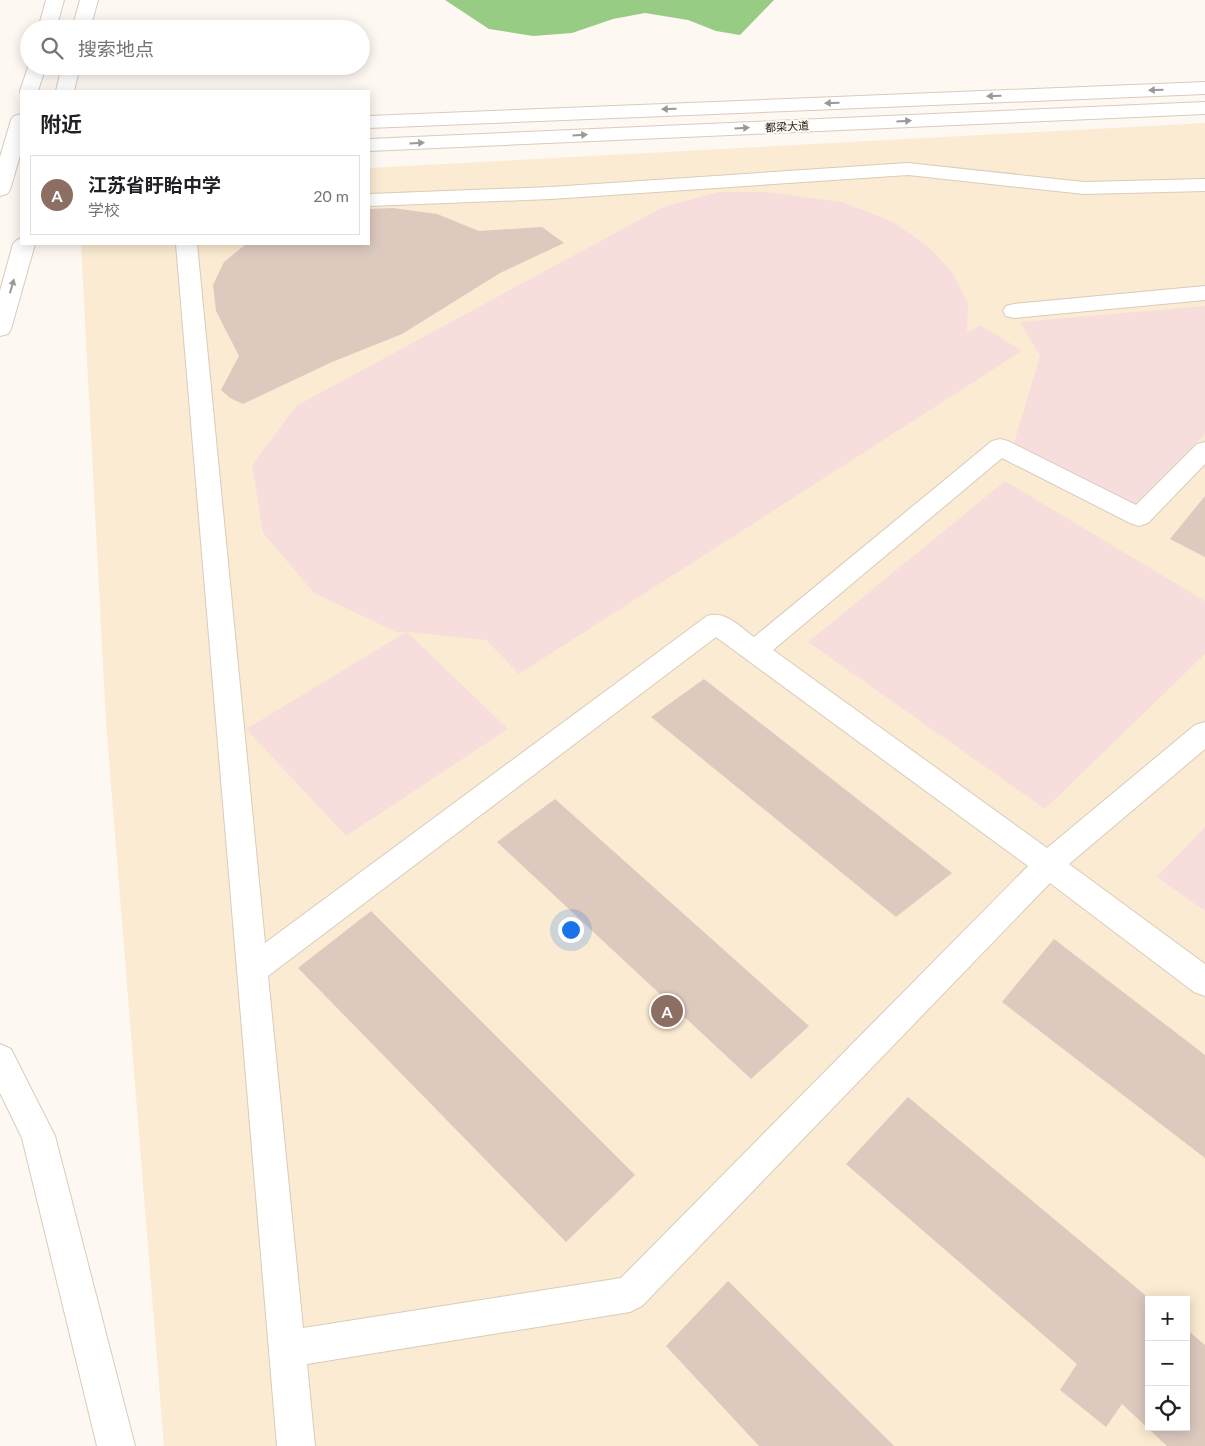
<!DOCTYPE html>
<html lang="zh">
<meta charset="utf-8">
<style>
:root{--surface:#fff;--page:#f2f2f2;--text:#202124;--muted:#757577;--line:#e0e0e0;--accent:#6542bb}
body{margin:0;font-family:Lato,"Noto Sans SC",sans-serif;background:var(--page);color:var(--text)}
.controls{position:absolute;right:15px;bottom:15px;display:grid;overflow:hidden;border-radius:0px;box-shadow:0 2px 12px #0003}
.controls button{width:45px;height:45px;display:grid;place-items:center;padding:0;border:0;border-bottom:1px solid var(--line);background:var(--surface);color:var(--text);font:25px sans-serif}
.you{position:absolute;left:570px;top:929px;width:18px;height:18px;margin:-12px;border:4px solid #fff;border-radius:50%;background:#1a73e8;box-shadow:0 0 0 8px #1a73e833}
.badge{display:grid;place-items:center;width:32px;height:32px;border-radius:50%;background:var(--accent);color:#fff;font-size:16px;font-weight:700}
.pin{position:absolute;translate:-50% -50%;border:2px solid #fff;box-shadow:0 1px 5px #0006}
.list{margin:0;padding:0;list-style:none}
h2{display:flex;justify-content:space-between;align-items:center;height:65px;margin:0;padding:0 20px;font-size:21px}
h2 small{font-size:16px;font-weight:400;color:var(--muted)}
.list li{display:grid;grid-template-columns:32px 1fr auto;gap:15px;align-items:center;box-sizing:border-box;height:80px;margin:0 10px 10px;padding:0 10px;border:1px solid var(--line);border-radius:0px}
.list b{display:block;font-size:19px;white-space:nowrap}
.list p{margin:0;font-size:16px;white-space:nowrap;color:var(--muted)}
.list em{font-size:16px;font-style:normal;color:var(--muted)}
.icon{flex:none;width:28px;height:28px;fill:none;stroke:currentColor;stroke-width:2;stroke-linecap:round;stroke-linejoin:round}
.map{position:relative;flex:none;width:1205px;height:1446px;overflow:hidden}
.search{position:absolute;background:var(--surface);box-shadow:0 2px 12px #0003;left:20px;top:20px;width:350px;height:55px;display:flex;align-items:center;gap:12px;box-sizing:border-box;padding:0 18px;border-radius:28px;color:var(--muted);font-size:19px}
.panel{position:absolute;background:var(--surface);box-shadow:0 2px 12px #0003;left:20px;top:90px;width:350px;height:155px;border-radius:0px}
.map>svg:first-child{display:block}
.built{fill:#fbebd2;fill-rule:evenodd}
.green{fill:#f7dedd}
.water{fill:#98cc85}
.building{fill:#ddc9be}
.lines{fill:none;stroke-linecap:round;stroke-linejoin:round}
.minor-casing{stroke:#d8ccbb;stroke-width:2}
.tertiary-casing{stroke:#d8ccbb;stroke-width:2}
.secondary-casing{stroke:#d8ccbb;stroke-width:2}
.minor{fill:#fff;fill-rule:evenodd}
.tertiary{fill:#fff;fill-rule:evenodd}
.secondary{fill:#fff;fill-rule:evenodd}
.oneway{fill:#9b9996}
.labels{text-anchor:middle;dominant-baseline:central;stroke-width:4;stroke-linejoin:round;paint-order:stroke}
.far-street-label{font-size:11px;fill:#201c15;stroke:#fdf8f1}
</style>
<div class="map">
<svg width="1205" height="1446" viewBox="0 0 1205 1446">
<rect width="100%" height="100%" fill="#fdf8f1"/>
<path class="built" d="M 1205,123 L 1205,1446 L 164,1446 L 106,722 L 81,244 L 369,244 L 369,168 ZM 1149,1300 L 1186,1300 L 1186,1427 L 1149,1427 Z"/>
<g class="green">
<path d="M 718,192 L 768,192 L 842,202 L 893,222 L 929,247 L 952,272 L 968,303 L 967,332 L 981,325 L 1022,351 L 519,674 L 486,640 L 407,632 L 508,729 L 346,836 L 246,729 L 406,632 L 396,632 L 314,593 L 263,533 L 252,465 L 296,406 L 663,207 Z"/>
<path d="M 1205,306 L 1205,434 L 1136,507 L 1014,443 L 1040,356 L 1020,322 Z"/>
<path d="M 1005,481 L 1205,601 L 1205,654 L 1045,809 L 808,642 Z"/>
<path d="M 1205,827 L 1205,911 L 1157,877 Z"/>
</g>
<path class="water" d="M 445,0 L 774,0 L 740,35 L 716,31 L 688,20 L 645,13 L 613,19 L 572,33 L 533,36 L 489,29 Z"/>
<g class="building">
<path d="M 393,208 L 437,214 L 479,231 L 542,227 L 564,243 L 500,273 L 402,334 L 332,362 L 243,404 L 230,398 L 221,390 L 239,356 L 216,311 L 213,285 L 224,262 L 246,244 L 369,244 L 369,209 Z"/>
<path d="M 1205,496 L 1205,557 L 1170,539 Z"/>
<path d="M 704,679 L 952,873 L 896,917 L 651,717 Z"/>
<path d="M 555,799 L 809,1026 L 751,1079 L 497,842 Z"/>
<path d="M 371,911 L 635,1175 L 566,1242 L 298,968 Z"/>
<path d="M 1054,939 L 1205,1055 L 1205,1158 L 1002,1002 Z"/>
<path d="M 908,1097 L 1151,1300 L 1149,1300 L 1149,1427 L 1186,1427 L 1186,1329 L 1205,1345 L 1205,1446 L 1167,1446 L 1122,1404 L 1106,1427 L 1060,1390 L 1077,1364 L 846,1164 Z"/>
<path d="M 728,1281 L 894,1446 L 759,1446 L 666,1346 Z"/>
</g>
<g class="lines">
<defs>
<g id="minor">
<path d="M 908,163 L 1084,182 L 1205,179 L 1205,191 L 1084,194 L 908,175 L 551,199 L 369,206 L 369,194 L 551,187 Z"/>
<path d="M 176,244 L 197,244 L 265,943 L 707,616 C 725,610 739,626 754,637 L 992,441 L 1000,439 L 1008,441 L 1136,505 L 1197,444 L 1205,442 L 1205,464 L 1148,523 L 1139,526 L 1130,523 L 1002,458 L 773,650 L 1047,848 L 1195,725 L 1205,722 L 1205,749 L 1069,864 L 1205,964 L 1205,996 L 1194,992 L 1050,883 L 642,1306 L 630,1312 L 307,1364 L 315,1446 L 277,1446 ZM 716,637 L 1028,866 L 621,1278 L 303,1328 L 268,976 Z"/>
<path d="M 1205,286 L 1205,300 L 1014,318 L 1006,316 L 1003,311 L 1006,306 L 1014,304 Z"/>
</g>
<path id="tertiary" d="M 0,1044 L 11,1049 L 55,1136 L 135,1446 L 97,1446 L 22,1138 L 0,1093 Z"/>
<g id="secondary">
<path d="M 46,0 L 64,0 L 56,29 L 38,29 Z"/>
<path d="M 80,0 L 98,0 L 90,29 L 72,29 Z"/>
<path d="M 29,64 L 29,66 L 46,66 L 38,91 L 21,91 L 21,94 L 20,91 Z"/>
<path d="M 62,66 L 80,66 L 74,91 L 56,91 Z"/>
<path d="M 1205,82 L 1205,94 L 369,128 L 369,116 Z"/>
<path d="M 1205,102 L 1205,114 L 369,151 L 369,139 Z"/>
<path d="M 21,114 L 21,152 L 10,190 L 7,194 L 0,196 L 0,157 L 11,120 L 14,116 Z"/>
<path d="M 21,238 L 21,244 L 35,244 L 11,329 L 8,334 L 0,336 L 0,291 L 13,244 L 17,240 Z"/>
</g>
</defs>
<use href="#minor" class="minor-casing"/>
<use href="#tertiary" class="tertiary-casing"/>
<use href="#secondary" class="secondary-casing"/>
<use href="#minor" class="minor"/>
<use href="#tertiary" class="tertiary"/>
<use href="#secondary" class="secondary"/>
</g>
<defs><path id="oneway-solid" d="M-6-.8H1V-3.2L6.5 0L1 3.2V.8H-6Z" transform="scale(1.25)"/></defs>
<g class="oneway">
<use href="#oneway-solid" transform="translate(1156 90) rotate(178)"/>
<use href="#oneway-solid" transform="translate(994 96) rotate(178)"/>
<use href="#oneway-solid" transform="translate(832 103) rotate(178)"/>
<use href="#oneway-solid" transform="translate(669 109) rotate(178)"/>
<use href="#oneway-solid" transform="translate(904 121) rotate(-3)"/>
<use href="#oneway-solid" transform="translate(742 128) rotate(-3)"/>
<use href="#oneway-solid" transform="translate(580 135) rotate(-3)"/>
<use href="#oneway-solid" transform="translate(417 143) rotate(-3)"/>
<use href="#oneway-solid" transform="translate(12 286) rotate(-74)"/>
</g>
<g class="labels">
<g class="far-street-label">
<text transform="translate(787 126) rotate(-3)">都梁大道</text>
</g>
</g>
</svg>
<div class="controls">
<button>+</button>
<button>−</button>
<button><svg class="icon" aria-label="locate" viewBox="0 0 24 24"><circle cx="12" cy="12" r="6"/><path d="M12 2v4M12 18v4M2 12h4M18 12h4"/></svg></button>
</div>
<div class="you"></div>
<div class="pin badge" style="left:667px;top:1011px;background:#8d6e63">A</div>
<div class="search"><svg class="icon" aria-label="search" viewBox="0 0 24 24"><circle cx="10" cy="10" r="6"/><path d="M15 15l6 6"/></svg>搜索地点</div>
<section class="panel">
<h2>附近<small></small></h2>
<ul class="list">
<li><span class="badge" style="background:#8d6e63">A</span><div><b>江苏省盱眙中学</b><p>学校</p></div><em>20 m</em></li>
</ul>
</section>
</div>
